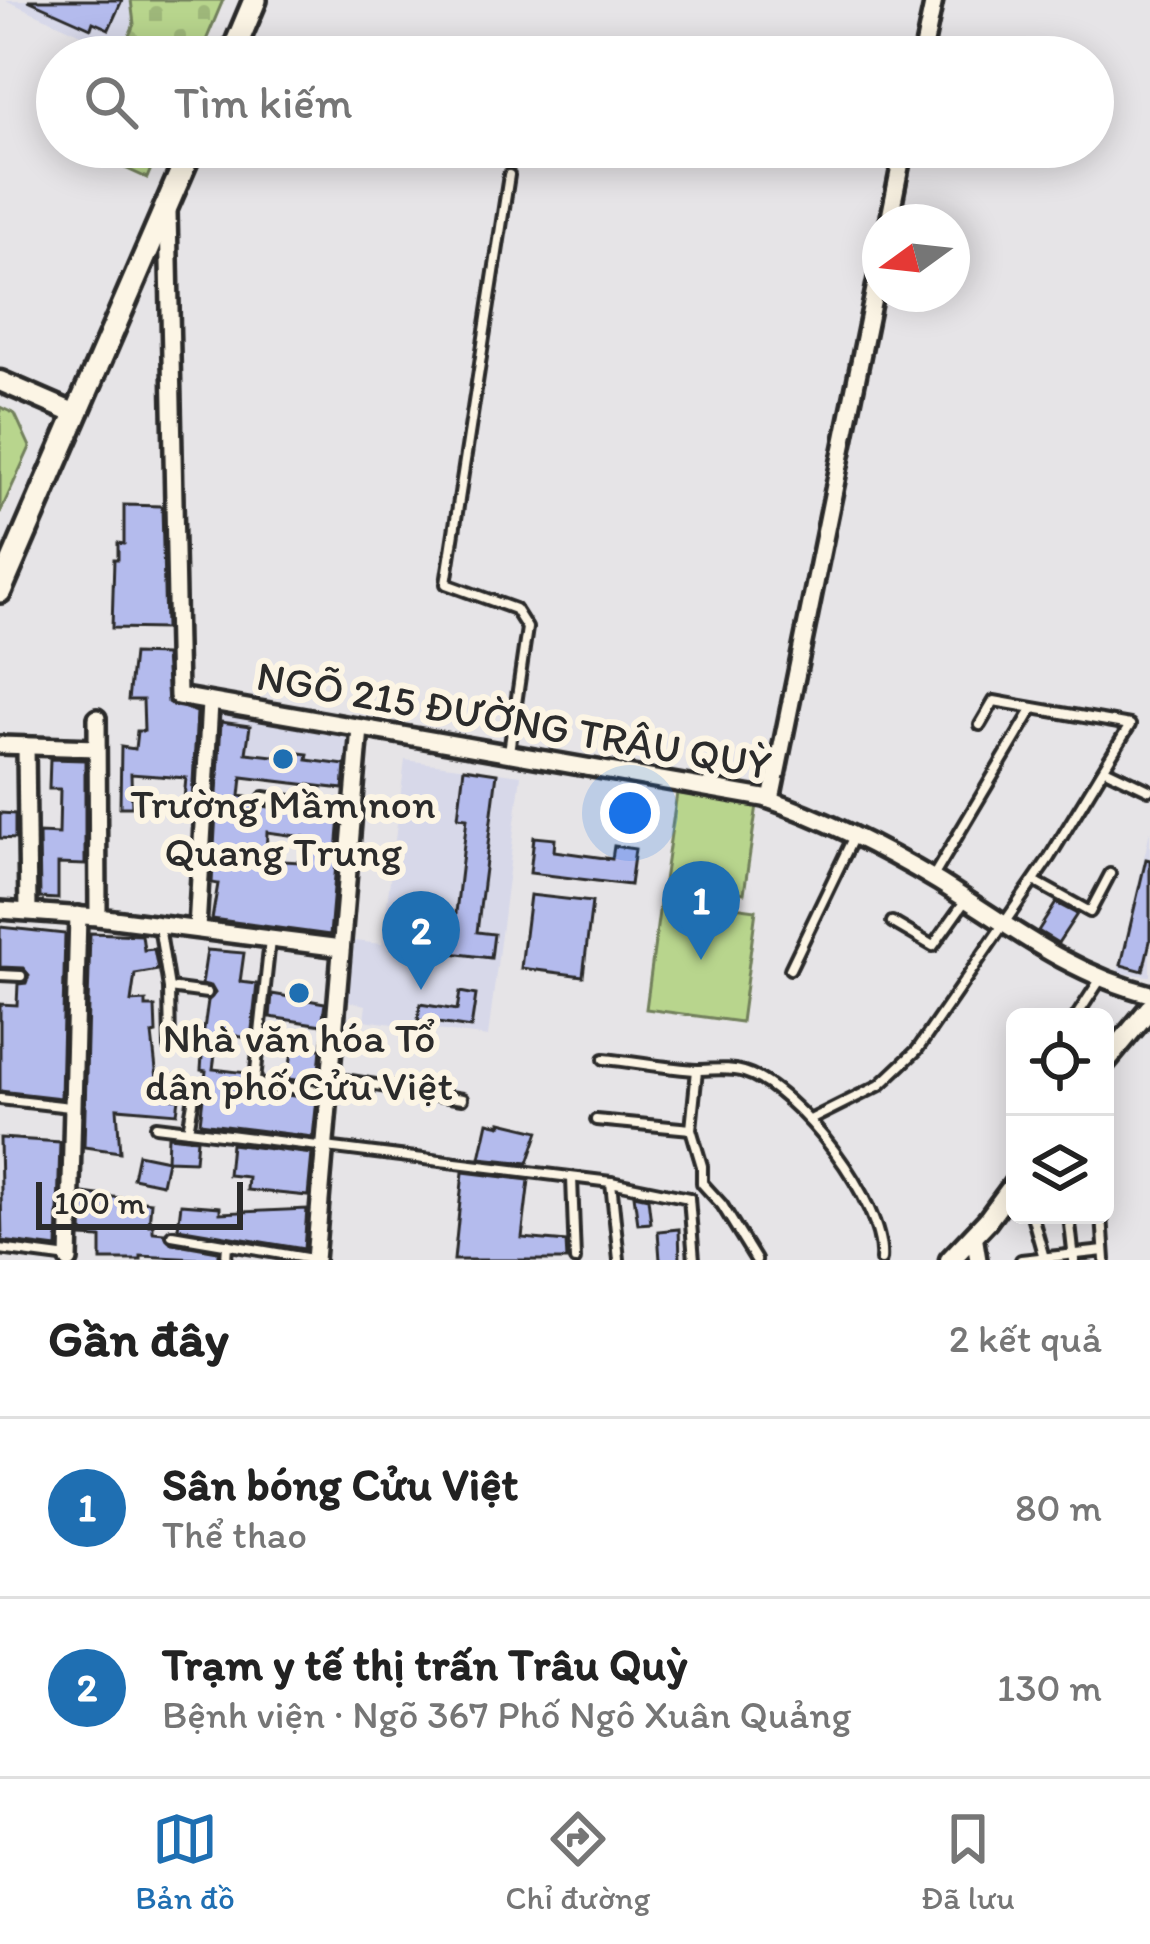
<!DOCTYPE html>
<html lang="vi">
<meta charset="utf-8">
<style>
:root{--surface:#fff;--page:#f6f6f6;--text:#222;--muted:#767676;--line:#e0e0e0;--accent:#1f6fb2}
body{margin:0;font-family:Itim,sans-serif;background:var(--page);color:var(--text)}
.controls{position:absolute;right:36px;bottom:36px;display:grid;overflow:hidden;border-radius:18px;box-shadow:0 6px 30px #0003}
.controls button{width:108px;height:108px;display:grid;place-items:center;padding:0;border:0;border-bottom:3px solid var(--line);background:var(--surface);color:var(--text);font:60px sans-serif}
.compass{position:absolute;left:862px;top:204px;width:108px;height:108px;border-radius:50%;background:var(--surface);box-shadow:0 6px 30px #0003;rotate:255deg}
.scale{position:absolute;left:36px;bottom:30px;width:207px;box-sizing:border-box;padding-left:12px;border:6px solid #2b2b2b;border-top:0;font-size:33px;line-height:42px;white-space:nowrap;color:#2b2b2b;-webkit-text-stroke:9px #fcf5e5;paint-order:stroke}
.you{position:absolute;left:630px;top:813px;width:42px;height:42px;margin:-30px;border:9px solid #fff;border-radius:50%;background:#1a73e8;box-shadow:0 0 0 18px #1a73e833}
.badge{display:grid;place-items:center;width:78px;height:78px;border-radius:50%;background:var(--accent);color:#fff;font-size:39px;font-weight:700}
.pin{position:absolute;translate:-50% -99px;filter:drop-shadow(0 3px 6px #0008)}
.pin::after{content:'';position:absolute;top:63px;width:42px;height:36px;background:inherit;clip-path:polygon(0 0,100% 0,50% 100%)}
.list{margin:0;padding:0;list-style:none}
h2{display:flex;justify-content:space-between;align-items:center;height:156px;margin:0;padding:0 48px;font-size:51px}
h2 small{font-size:39px;font-weight:400;color:var(--muted)}
.list li{display:grid;grid-template-columns:78px 1fr auto;gap:36px;align-items:center;box-sizing:border-box;height:180px;padding:0 48px;border-top:3px solid var(--line)}
.list b{display:block;font-size:45px;white-space:nowrap}
.list p{margin:0;font-size:39px;white-space:nowrap;color:var(--muted)}
.list em{font-size:39px;font-style:normal;color:var(--muted)}
.icon{flex:none;width:66px;height:66px;fill:none;stroke:currentColor;stroke-width:2;stroke-linecap:round;stroke-linejoin:round}
.map{position:relative;flex:none;width:1150px;height:1260px;overflow:hidden}
.search{position:absolute;background:var(--surface);box-shadow:0 6px 30px #0003;left:36px;right:36px;top:36px;height:132px;display:flex;align-items:center;gap:30px;box-sizing:border-box;padding:0 42px;border-radius:66px;color:var(--muted);font-size:45px}
.sheet{height:516px;background:var(--surface)}
nav{display:flex;justify-content:space-around;align-items:center;box-sizing:border-box;height:168px;border-top:3px solid var(--line);background:var(--surface);font-size:33px;color:var(--muted)}
nav a{display:grid;justify-items:center;gap:6px}
nav .on{color:var(--accent)}
.map>svg:first-child{display:block}
.built{fill:#d7d8e9}
.cemetery{fill:url(#cemetery-stones);stroke:#72805c;stroke-width:3}
.park{fill:#b8d58d;stroke:#72805c;stroke-width:3}
.building{fill:#b4bbed;stroke:#2b2b2b;stroke-width:3;fill-rule:evenodd}
.lines{fill:none;stroke-linecap:round;stroke-linejoin:round}
.service-casing{stroke:#2b2b2b;stroke-width:16}
.minor-casing{stroke:#2b2b2b;stroke-width:24}
.tertiary-casing{stroke:#2b2b2b;stroke-width:27}
.secondary-casing{stroke:#2b2b2b;stroke-width:30}
.service{stroke:#fcf5e5;stroke-width:8}
.minor{stroke:#fcf5e5;stroke-width:15}
.tertiary{stroke:#fcf5e5;stroke-width:18}
.secondary{stroke:#fcf5e5;stroke-width:21}
.poi-dot{fill:#1f6fb2;stroke:#fcf5e5;stroke-width:4.5}
.labels{text-anchor:middle;dominant-baseline:central;stroke-width:12;stroke-linejoin:round;paint-order:stroke}
.street-label{font-size:42px;fill:#2b2b2b;stroke:#fcf5e5}
.poi-label{font-size:42px;fill:#2b2b2b;stroke:#fcf5e5}
</style>
<div class="map">
<svg width="1150" height="1260" viewBox="0 0 1150 1260">
<defs>
<pattern id="cemetery-stones" width="16" height="16" patternUnits="userSpaceOnUse" patternTransform="scale(3)"><rect width="16" height="16" fill="#b8d58d"/><path d="M2 7V4a2 2 0 0 1 4 0v3zM10 15v-3a2 2 0 0 1 4 0v3z" fill="#9eb77a"/></pattern>
</defs>
<rect width="100%" height="100%" fill="#e6e4e7"/>
<filter id="ink" filterUnits="userSpaceOnUse"><feTurbulence type="fractalNoise" baseFrequency=".00833" numOctaves="2"/><feDisplacementMap in="SourceGraphic" scale="24" xChannelSelector="R" yChannelSelector="G"/><feConvolveMatrix kernelMatrix="1 2 1 2 8 2 1 2 1" color-interpolation-filters="sRGB"/></filter>
<g filter="url(#ink)">
<g class="built">
<path d="M 5,0 L 131,0 L 134,24 L 122,52 Z"/>
<path d="M 218,714 L 354,739 L 350,790 L 211,774 Z"/>
<path d="M 405,760 L 521,775 L 488,1037 L 364,1020 L 366,1005 L 347,1001 L 354,941 L 382,944 Z"/>
<path d="M 1150,831 L 1150,976 L 1118,973 Z"/>
</g>
<g class="cemetery">
<path d="M 131,0 L 223,0 L 199,57 L 120,57 L 134,24 Z"/>
<path d="M 110,147 L 160,147 L 147,178 L 110,161 Z"/>
</g>
<g class="park">
<path d="M 0,407 L 15,414 L 30,447 L 0,513 Z"/>
<path d="M 677,793 L 757,805 L 744,893 L 664,881 Z"/>
<path d="M 661,897 L 756,910 L 741,1022 L 646,1009 Z"/>
</g>
<g class="building">
<path d="M 28,0 L 122,0 L 109,29 L 93,22 L 91,28 Z"/>
<path d="M 124,505 L 162,506 L 165,629 L 112,628 L 114,559 L 118,559 L 118,543 L 124,544 Z"/>
<path d="M 133,654 L 165,655 L 168,702 L 197,712 L 192,800 L 184,799 L 186,778 L 131,774 L 132,807 L 120,807 L 121,747 L 135,749 L 137,731 L 144,731 L 143,700 L 128,700 Z"/>
<path d="M 221,722 L 250,726 L 246,753 L 291,758 L 291,752 L 308,754 L 307,760 L 345,765 L 343,789 L 242,777 L 240,796 L 256,799 L 263,806 L 340,817 L 330,935 L 212,919 L 218,884 L 212,883 ZM 267,832 L 304,837 L 300,862 L 266,860 Z"/>
<path d="M 50,759 L 85,760 L 85,865 L 58,864 L 58,899 L 40,898 L 39,833 L 59,834 L 60,789 L 49,789 Z"/>
<path d="M 464,768 L 497,773 L 477,932 L 494,934 L 491,958 L 395,946 L 397,924 L 454,930 L 467,818 L 458,817 Z"/>
<path d="M 0,813 L 15,814 L 15,839 L 0,838 Z"/>
<path d="M 534,837 L 555,839 L 554,851 L 612,859 L 614,846 L 635,849 L 630,885 L 530,873 Z"/>
<path d="M 1146,859 L 1150,860 L 1150,941 L 1143,971 L 1121,965 Z"/>
<path d="M 530,895 L 592,902 L 583,976 L 521,968 Z"/>
<path d="M 1056,903 L 1077,914 L 1058,943 L 1038,931 Z"/>
<path d="M 0,927 L 65,934 L 61,1098 L 0,1091 L 0,1004 L 17,1005 L 18,984 L 26,983 L 29,975 L 23,968 L 0,967 Z"/>
<path d="M 90,933 L 142,935 L 144,950 L 154,949 L 158,970 L 135,974 L 131,1002 L 146,1001 L 146,1007 L 155,1007 L 156,1033 L 152,1034 L 159,1097 L 179,1099 L 177,1113 L 117,1108 L 120,1152 L 84,1147 Z"/>
<path d="M 207,950 L 244,953 L 240,982 L 257,984 L 251,1039 L 218,1032 L 213,1069 L 247,1073 L 248,1090 L 317,1099 L 313,1137 L 200,1123 L 206,1071 L 201,1070 L 204,1029 L 208,1001 L 215,993 L 211,986 L 202,984 Z"/>
<path d="M 460,992 L 476,995 L 471,1028 L 418,1020 L 420,1004 L 457,1010 Z"/>
<path d="M 272,994 L 325,1003 L 322,1025 L 270,1017 Z"/>
<path d="M 293,1045 L 321,1048 L 318,1083 L 288,1079 Z"/>
<path d="M 488,1122 L 501,1125 L 501,1122 L 539,1131 L 528,1163 L 480,1158 Z"/>
<path d="M 168,1136 L 197,1139 L 195,1161 L 167,1160 Z"/>
<path d="M 0,1138 L 60,1142 L 57,1248 L 2,1241 Z"/>
<path d="M 231,1144 L 312,1154 L 308,1196 L 247,1190 L 248,1177 L 228,1175 Z"/>
<path d="M 138,1154 L 167,1160 L 162,1184 L 133,1178 Z"/>
<path d="M 463,1172 L 529,1180 L 522,1238 L 566,1242 L 567,1260 L 454,1260 Z"/>
<path d="M 83,1193 L 151,1202 L 149,1225 L 153,1225 L 153,1232 L 164,1233 L 171,1243 L 218,1251 L 218,1260 L 141,1256 L 141,1260 L 101,1260 L 101,1238 L 82,1237 Z"/>
<path d="M 634,1195 L 648,1198 L 651,1223 L 638,1224 Z"/>
<path d="M 181,1204 L 220,1207 L 220,1213 L 307,1209 L 304,1249 L 178,1228 Z"/>
<path d="M 679,1229 L 680,1260 L 660,1260 L 658,1231 Z"/>
</g>
<g class="lines">
<defs>
<g id="service">
<path d="M 509,752 L 527,628 L 515,609 L 446,584 L 509,175"/>
<path d="M 1105,769 L 1149,790"/>
<path d="M 264,797 L 352,810"/>
<path d="M 933,877 L 1032,710"/>
<path d="M 1034,881 L 1090,912 L 1110,874"/>
<path d="M 892,922 L 933,946 L 965,901"/>
<path d="M 159,926 L 169,988 L 170,1048"/>
<path d="M 270,940 L 255,1080 L 262,1085 L 329,1092"/>
<path d="M 790,969 L 853,838"/>
<path d="M 0,975 L 21,976"/>
<path d="M 169,988 L 207,993"/>
<path d="M 1076,1017 L 1100,980"/>
<path d="M 604,1059 C 635,1062 666,1068 697,1070 C 713,1070 729,1067 744,1072 C 797,1088 886,1204 881,1260"/>
<path d="M 697,1070 L 691,1129 L 702,1166 L 702,1183 L 722,1205 L 756,1260"/>
<path d="M 332,1078 L 462,1099"/>
<path d="M 164,1080 L 196,1086 L 188,1130"/>
<path d="M 0,1099 L 70,1107"/>
<path d="M 1015,1111 L 1015,1123"/>
<path d="M 812,1119 L 880,1085 L 917,1050 L 1049,858 L 1130,725 L 994,701 L 980,725"/>
<path d="M 596,1120 L 691,1129"/>
<path d="M 156,1126 L 611,1182 L 689,1198"/>
<path d="M 572,1178 L 575,1260"/>
<path d="M 611,1182 L 619,1260"/>
<path d="M 689,1198 L 694,1260"/>
<path d="M 1032,1215 L 1044,1258"/>
<path d="M 1069,1215 L 1074,1260"/>
<path d="M 1102,1215 L 1105,1260"/>
<path d="M 172,1235 L 312,1259"/>
<path d="M 0,1249 L 69,1258"/>
<path d="M 226,1260 L 227,1244"/>
<path d="M 1021,1260 L 1104,1251"/>
</g>
<g id="minor">
<path d="M 922,57 L 934,0"/>
<path d="M 168,212 L 178,696 L 764,798 C 825,819 884,849 939,882 C 1008,925 1070,974 1150,994"/>
<path d="M 889,222 L 904,147"/>
<path d="M 97,718 L 98,917"/>
<path d="M 0,745 L 97,748"/>
<path d="M 26,746 L 28,911"/>
<path d="M 771,800 L 880,264"/>
<path d="M 0,910 L 98,917 L 341,948"/>
<path d="M 197,929 L 210,703"/>
<path d="M 974,1235 L 978,1260"/>
<path d="M 69,1260 L 78,915"/>
<path d="M 315,1260 L 360,728"/>
</g>
<g id="tertiary">
<path d="M 0,381 L 76,414"/>
<path d="M 1105,1062 L 1150,1008"/>
<path d="M 950,1260 L 987,1221 L 1015,1183"/>
</g>
<g id="secondary">
<path d="M 231,57 L 255,0"/>
<path d="M 0,591 L 192,147"/>
</g>
</defs>
<use href="#service" class="service-casing"/>
<use href="#minor" class="minor-casing"/>
<use href="#tertiary" class="tertiary-casing"/>
<use href="#secondary" class="secondary-casing"/>
<use href="#service" class="service"/>
<use href="#minor" class="minor"/>
<use href="#tertiary" class="tertiary"/>
<use href="#secondary" class="secondary"/>
</g>
</g>
<g class="poi-dot">
<circle cx="283" cy="759" r="12"/>
<circle cx="299" cy="993" r="12"/>
</g>
<g class="labels">
<g class="street-label">
<text transform="translate(514 720) rotate(10)">NGÕ 215 ĐƯỜNG TRÂU QUỲ</text>
</g>
<g class="poi-label">
<text x="283" y="803">Trường Mầm non<tspan x="283" dy="48">Quang Trung</tspan></text>
<text x="299" y="1037">Nhà văn hóa Tổ<tspan x="299" dy="48">dân phố Cửu Việt</tspan></text>
</g>
</g>
</svg>
<div class="controls">
<button><svg class="icon" aria-label="locate" viewBox="0 0 24 24"><circle cx="12" cy="12" r="6"/><path d="M12 2v4M12 18v4M2 12h4M18 12h4"/></svg></button>
<button><svg class="icon" aria-label="layers" viewBox="0 0 24 24"><path d="M12 4l9 5-9 5-9-5zM3 14l9 5 9-5"/></svg></button>
</div>
<svg class="compass" viewBox="-18 -18 36 36"><path d="M0-13l5 13h-10z" fill="#e53935"/><path d="M0 13l5-13h-10z" fill="#767676"/></svg>
<div class="scale">100 m</div>
<div class="you"></div>
<div class="pin badge" style="left:701px;top:960px">1</div>
<div class="pin badge" style="left:421px;top:990px">2</div>
<div class="search"><svg class="icon" aria-label="search" viewBox="0 0 24 24"><circle cx="10" cy="10" r="6"/><path d="M15 15l6 6"/></svg>Tìm kiếm</div>
</div>
<section class="sheet">
<h2>Gần đây<small>2 kết quả</small></h2>
<ul class="list">
<li><span class="badge">1</span><div><b>Sân bóng Cửu Việt</b><p>Thể thao</p></div><em>80 m</em></li>
<li><span class="badge">2</span><div><b>Trạm y tế thị trấn Trâu Quỳ</b><p>Bệnh viện · Ngõ 367 Phố Ngô Xuân Quảng</p></div><em>130 m</em></li>
</ul>
</section>
<nav>
<a class="on"><svg class="icon" aria-label="map" viewBox="0 0 24 24"><path d="M3 6l6-2 6 2 6-2v14l-6 2-6-2-6 2zM9 4v14M15 6v14"/></svg>Bản đồ</a>
<a><svg class="icon" aria-label="directions" viewBox="0 0 24 24"><path d="M12 3l9 9-9 9-9-9zM9 14v-3h6M13 9l2 2-2 2"/></svg>Chỉ đường</a>
<a><svg class="icon" aria-label="saved" viewBox="0 0 24 24"><path d="M7 4h10v16l-5-4-5 4z"/></svg>Đã lưu</a>
</nav>
